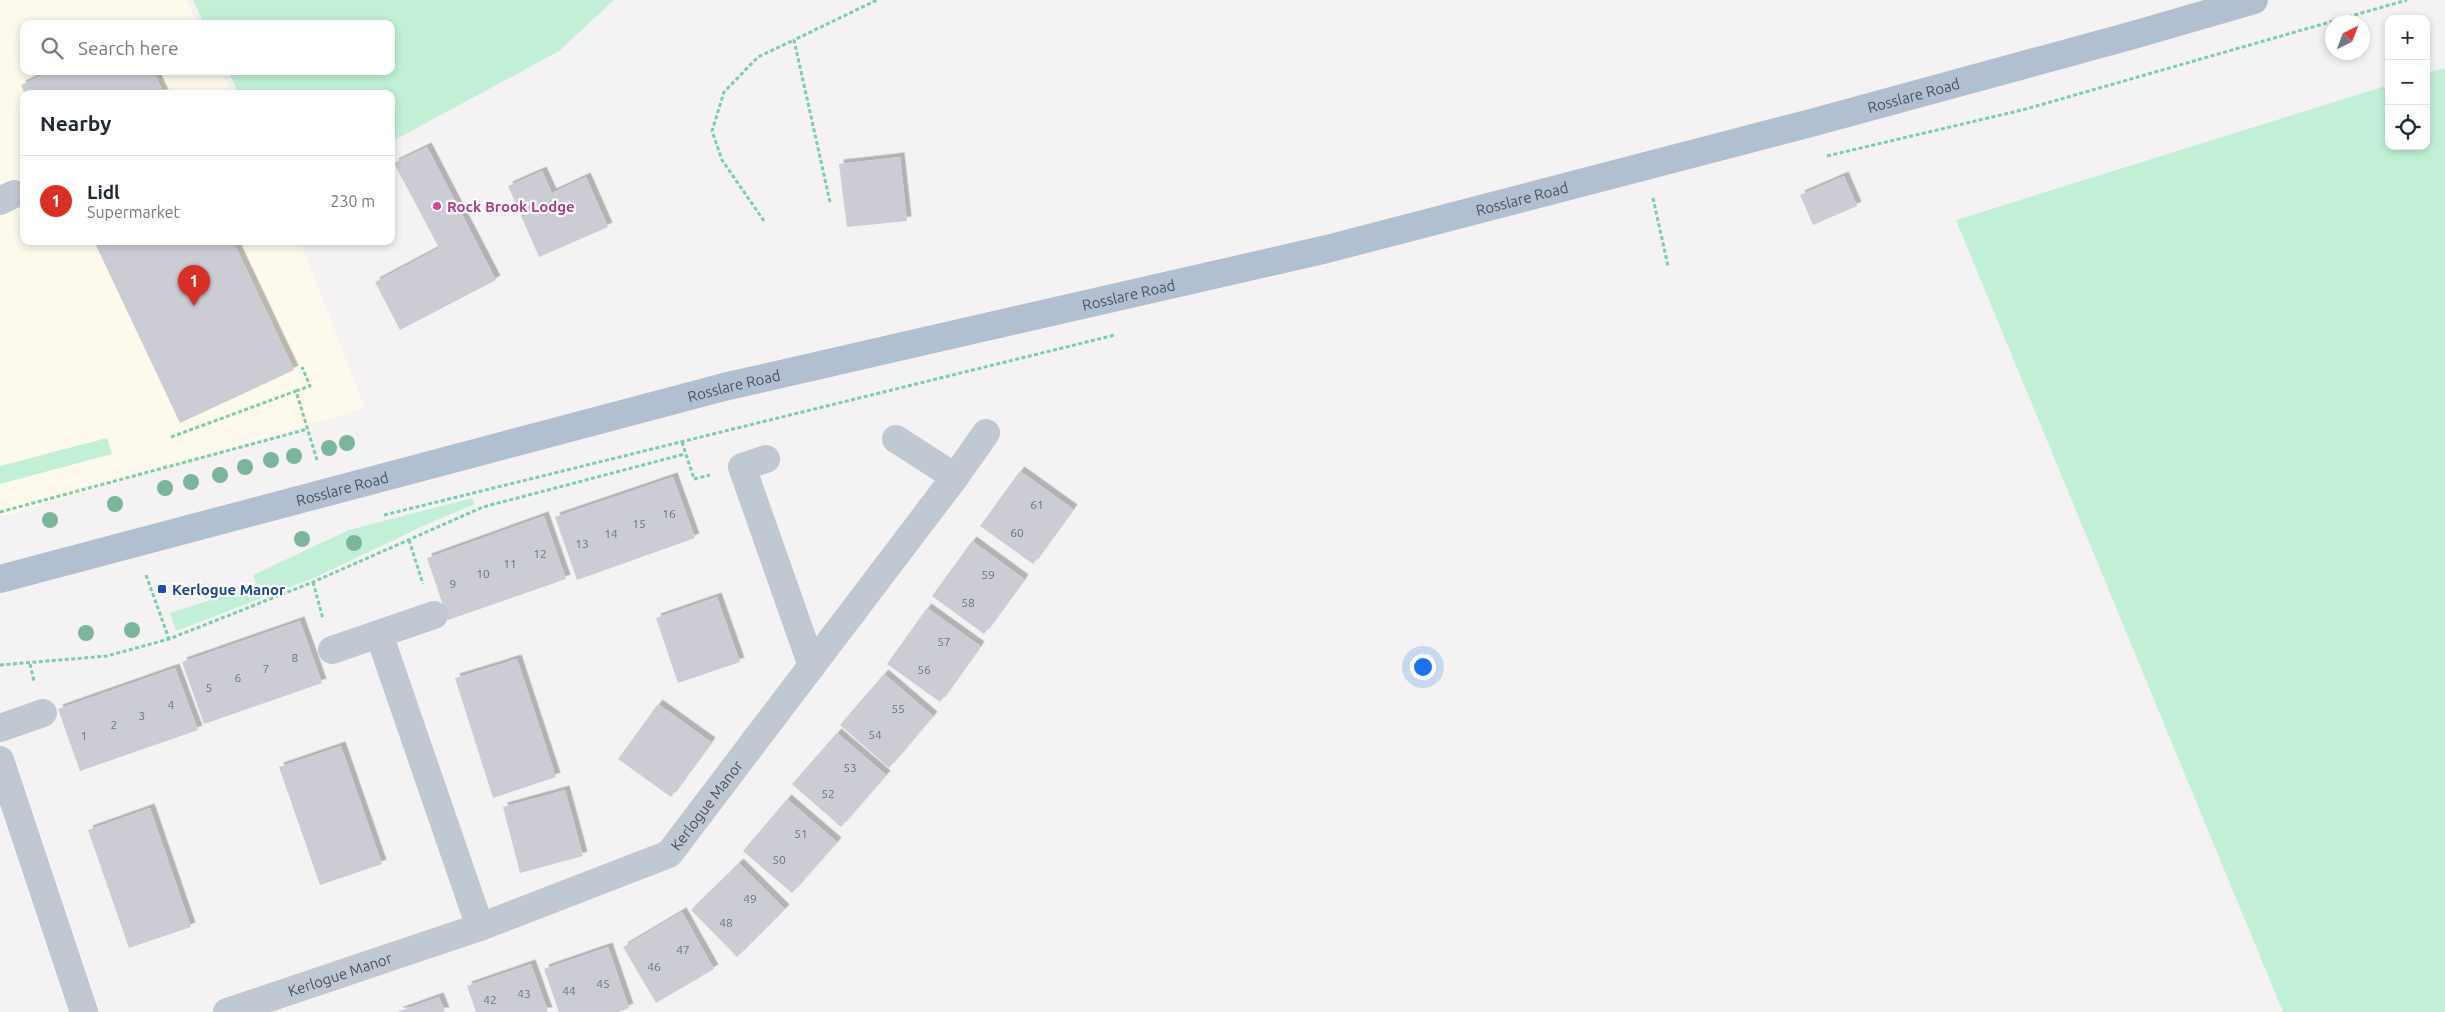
<!DOCTYPE html>
<meta charset="utf-8">
<style>
:root{--surface:#fff;--page:#f6f6f7;--text:#1f2937;--muted:#747a83;--line:#e0e1e3;--accent:#d93025}
body{margin:0;font-family:Ubuntu,sans-serif;background:var(--page);color:var(--text)}
.controls{position:absolute;right:15px;top:15px;display:grid;overflow:hidden;border-radius:10px;box-shadow:0 2px 8px #0003}
.controls button{width:45px;height:45px;display:grid;place-items:center;padding:0;border:0;border-bottom:1px solid var(--line);background:var(--surface);color:var(--text);font:25px sans-serif}
.compass{position:absolute;left:2325px;top:15px;width:45px;height:45px;border-radius:50%;background:var(--surface);box-shadow:0 2px 8px #0003;rotate:42deg}
.you{position:absolute;left:1422px;top:666px;width:18px;height:18px;margin:-12px;border:4px solid #fff;border-radius:50%;background:#1a73e8;box-shadow:0 0 0 8px #1a73e833}
.badge{display:grid;place-items:center;width:32px;height:32px;border-radius:50%;background:var(--accent);color:#fff;font-size:16px;font-weight:700}
.pin{position:absolute;translate:-50% -41px;filter:drop-shadow(0 1px 2px #0008)}
.pin::after{content:'';position:absolute;top:26px;width:18px;height:15px;background:inherit;clip-path:polygon(0 0,100% 0,50% 100%)}
.list{margin:0;padding:0;list-style:none}
h2{display:flex;justify-content:space-between;align-items:center;height:65px;margin:0;padding:0 20px;font-size:21px}
h2 small{font-size:16px;font-weight:400;color:var(--muted)}
.list li{display:grid;grid-template-columns:32px 1fr auto;gap:15px;align-items:center;box-sizing:border-box;height:90px;padding:0 20px;border-top:1px solid var(--line)}
.list b{display:block;font-size:19px;white-space:nowrap}
.list p{margin:0;font-size:16px;white-space:nowrap;color:var(--muted)}
.list em{font-size:16px;font-style:normal;color:var(--muted)}
.icon{flex:none;width:28px;height:28px;fill:none;stroke:currentColor;stroke-width:2;stroke-linecap:round;stroke-linejoin:round}
.map{position:relative;flex:none;width:2445px;height:1012px;overflow:hidden}
.search{position:absolute;background:var(--surface);box-shadow:0 2px 8px #0003;left:20px;top:20px;width:375px;height:55px;display:flex;align-items:center;gap:12px;box-sizing:border-box;padding:0 18px;border-radius:10px;color:var(--muted);font-size:19px}
.panel{position:absolute;background:var(--surface);box-shadow:0 2px 8px #0003;left:20px;top:90px;width:375px;height:155px;border-radius:10px}
.map>svg:first-child{display:block}
.commercial{fill:#fdf9ed}
.green{fill:#c2f0d7}
.building{fill:#cccdd4;filter:url(#shadow)}
.lines{fill:none;stroke-linecap:round;stroke-linejoin:round}
.path{stroke:#79cfab;stroke-width:3;stroke-dasharray:4 2.5;stroke-linecap:butt}
.minor{stroke:#c0c8d1;stroke-width:28}
.major{stroke:#b2bfd0;stroke-width:28}
.tree{fill:#7bb59c}
.hotel-dot{fill:#d1479c;stroke:#fff;stroke-width:2}
.transit-dot{fill:#1a4fb4;stroke:#fff;stroke-width:2}
.labels{text-anchor:middle;dominant-baseline:central;stroke-width:4.5;stroke-linejoin:round;paint-order:stroke}
.number-label{font-size:12px;fill:#6a727d}
.street-label{font-size:15px;fill:#495360;stroke:#fff}
.hotel-label{font-size:15px;font-weight:bold;fill:#b23c85;stroke:#fff;text-anchor:start}
.transit-label{font-size:15px;font-weight:bold;fill:#164399;stroke:#fff;text-anchor:start}
</style>
<div class="map">
<svg width="2445" height="1012" viewBox="0 0 2445 1012">
<defs>
<filter id="shadow"><feDropShadow dx="4.5" dy="-4.5" stdDeviation="0" flood-color="#0004"/></filter>
</defs>
<rect width="100%" height="100%" fill="#f4f2f2"/>
<path class="commercial" d="M 0,0 L 186,0 L 198,24 L 24,24 L 24,71 L 221,71 L 232,94 L 24,94 L 24,241 L 300,241 L 365,408 L 0,517 Z"/>
<g class="green">
<path d="M 193,0 L 614,0 L 559,51 L 391,142 L 391,94 L 239,94 L 228,71 L 391,71 L 391,24 L 204,24 Z"/>
<path d="M 2445,68 L 2445,1012 L 2283,1012 L 1956,220 L 2389,85 L 2389,146 L 2426,146 L 2426,73 Z"/>
<path d="M 107,438 L 112,454 L 0,484 L 0,466 Z"/>
<path d="M 472,498 L 475,504 L 425,525 L 316,577 L 176,631 L 170,613 L 257,585 L 253,575 L 349,530 Z"/>
</g>
<g class="building">
<path d="M 51,71 L 153,71 L 164,94 L 25,94 L 21,85 Z"/>
<path d="M 427,147 L 496,280 L 400,330 L 375,282 L 439,248 L 394,163 Z"/>
<path d="M 900,157 L 907,221 L 847,227 L 839,164 Z"/>
<path d="M 542,171 L 552,193 L 586,177 L 608,227 L 539,257 L 508,186 Z"/>
<path d="M 1844,176 L 1857,206 L 1813,225 L 1800,195 Z"/>
<path d="M 94,241 L 233,241 L 294,370 L 180,423 Z"/>
<path d="M 1020,471 L 1073,509 L 1033,564 L 980,526 Z"/>
<path d="M 673,477 L 695,538 L 577,580 L 555,517 Z"/>
<path d="M 544,516 L 566,579 L 448,620 L 427,558 Z"/>
<path d="M 972,541 L 1024,579 L 984,634 L 932,596 Z"/>
<path d="M 717,597 L 740,662 L 678,683 L 656,618 Z"/>
<path d="M 927,608 L 980,646 L 940,702 L 887,664 Z"/>
<path d="M 300,621 L 322,683 L 204,724 L 182,662 Z"/>
<path d="M 517,659 L 556,777 L 493,798 L 455,678 Z"/>
<path d="M 175,668 L 198,730 L 80,771 L 58,709 Z"/>
<path d="M 884,674 L 933,716 L 889,768 L 840,725 Z"/>
<path d="M 658,704 L 711,742 L 671,797 L 618,759 Z"/>
<path d="M 837,733 L 886,775 L 841,827 L 792,784 Z"/>
<path d="M 341,746 L 382,864 L 320,885 L 279,767 Z"/>
<path d="M 565,790 L 583,856 L 520,873 L 503,807 Z"/>
<path d="M 787,799 L 837,842 L 792,893 L 743,851 Z"/>
<path d="M 150,808 L 191,927 L 129,948 L 88,830 Z"/>
<path d="M 739,863 L 785,909 L 737,957 L 691,910 Z"/>
<path d="M 682,912 L 714,969 L 656,1003 L 623,947 Z"/>
<path d="M 608,947 L 629,1008 L 618,1012 L 559,1012 L 544,969 Z"/>
<path d="M 531,964 L 548,1012 L 476,1012 L 467,986 Z"/>
<path d="M 439,997 L 445,1012 L 397,1012 Z"/>
</g>
<g class="lines">
<g class="path">
<path d="M 1827,156 L 2026,109 L 2407,0"/>
<path d="M 1653,198 L 1668,266"/>
<path d="M 830,202 L 794,40 L 877,0"/>
<path d="M 764,221 L 722,160 L 712,131 L 724,92 L 758,57 L 794,40"/>
<path d="M 296,391 L 310,386 L 302,367"/>
<path d="M 171,437 L 296,391 L 317,460"/>
<path d="M 682,442 L 694,479 L 710,475"/>
<path d="M 0,512 L 308,429"/>
<path d="M 384,515 L 1115,335"/>
<path d="M 409,540 L 423,584"/>
<path d="M 146,575 L 169,639"/>
<path d="M 313,582 L 323,619"/>
<path d="M 30,664 L 34,681"/>
<path d="M 0,665 L 107,656 L 169,639 L 313,582 L 483,507 L 685,454"/>
</g>
<g class="minor">
<path d="M 0,201 L 14,194"/>
<path d="M 896,439 L 955,477"/>
<path d="M 766,459 L 742,467 L 812,666"/>
<path d="M 379,634 L 480,927"/>
<path d="M 332,650 L 434,615"/>
<path d="M 0,728 L 43,713"/>
<path d="M 0,760 L 84,1012"/>
<path id="s1" d="M 227,1012 L 480,927 L 669,854 L 955,477 L 986,433"/>
</g>
<path class="major" id="s2" d="M 0,579 L 724,387 L 1327,249 L 1811,123 L 2137,34 L 2254,0"/>
</g>
<g class="tree">
<circle cx="347" cy="443" r="8"/>
<circle cx="329" cy="448" r="8"/>
<circle cx="294" cy="456" r="8"/>
<circle cx="271" cy="460" r="8"/>
<circle cx="245" cy="467" r="8"/>
<circle cx="220" cy="475" r="8"/>
<circle cx="191" cy="482" r="8"/>
<circle cx="165" cy="488" r="8"/>
<circle cx="115" cy="504" r="8"/>
<circle cx="50" cy="520" r="8"/>
<circle cx="302" cy="539" r="8"/>
<circle cx="354" cy="543" r="8"/>
<circle cx="132" cy="630" r="8"/>
<circle cx="86" cy="633" r="8"/>
</g>
<circle class="hotel-dot" cx="437" cy="206" r="5"/>
<rect class="transit-dot" x="157" y="584" width="10" height="10" rx="2.5"/>
<g class="labels">
<g class="number-label">
<text x="1037" y="504">61</text>
<text x="669" y="513">16</text>
<text x="639" y="523">15</text>
<text x="1017" y="532">60</text>
<text x="611" y="533">14</text>
<text x="582" y="543">13</text>
<text x="540" y="553">12</text>
<text x="510" y="563">11</text>
<text x="483" y="573">10</text>
<text x="988" y="574">59</text>
<text x="453" y="583">9</text>
<text x="968" y="602">58</text>
<text x="944" y="641">57</text>
<text x="295" y="657">8</text>
<text x="266" y="668">7</text>
<text x="924" y="669">56</text>
<text x="238" y="677">6</text>
<text x="209" y="687">5</text>
<text x="171" y="704">4</text>
<text x="898" y="708">55</text>
<text x="142" y="715">3</text>
<text x="114" y="724">2</text>
<text x="875" y="734">54</text>
<text x="84" y="735">1</text>
<text x="850" y="767">53</text>
<text x="828" y="793">52</text>
<text x="801" y="833">51</text>
<text x="779" y="859">50</text>
<text x="750" y="898">49</text>
<text x="726" y="922">48</text>
<text x="683" y="949">47</text>
<text x="654" y="966">46</text>
<text x="603" y="983">45</text>
<text x="569" y="990">44</text>
<text x="524" y="993">43</text>
<text x="490" y="999">42</text>
</g>
<g class="street-label">
<text stroke="none"><textPath href="#s2" startOffset="1974">Rosslare Road</textPath></text>
<text stroke="none"><textPath href="#s2" startOffset="1569">Rosslare Road</textPath></text>
<text stroke="none"><textPath href="#s2" startOffset="1164">Rosslare Road</textPath></text>
<text stroke="none"><textPath href="#s2" startOffset="759">Rosslare Road</textPath></text>
<text stroke="none"><textPath href="#s2" startOffset="354">Rosslare Road</textPath></text>
<text stroke="none"><textPath href="#s1" startOffset="531">Kerlogue Manor</textPath></text>
<text stroke="none"><textPath href="#s1" startOffset="119">Kerlogue Manor</textPath></text>
</g>
<g class="hotel-label">
<text x="447" y="206">Rock Brook Lodge</text>
</g>
<g class="transit-label">
<text x="172" y="589">Kerlogue Manor</text>
</g>
</g>
</svg>
<div class="controls">
<button>+</button>
<button>−</button>
<button><svg class="icon" aria-label="locate" viewBox="0 0 24 24"><circle cx="12" cy="12" r="6"/><path d="M12 2v4M12 18v4M2 12h4M18 12h4"/></svg></button>
</div>
<svg class="compass" viewBox="-18 -18 36 36"><path d="M0-13l5 13h-10z" fill="#e53935"/><path d="M0 13l5-13h-10z" fill="#747a83"/></svg>
<div class="you"></div>
<div class="pin badge" style="left:194px;top:306px">1</div>
<div class="search"><svg class="icon" aria-label="search" viewBox="0 0 24 24"><circle cx="10" cy="10" r="6"/><path d="M15 15l6 6"/></svg>Search here</div>
<section class="panel">
<h2>Nearby<small></small></h2>
<ul class="list">
<li><span class="badge">1</span><div><b>Lidl</b><p>Supermarket</p></div><em>230 m</em></li>
</ul>
</section>
</div>
